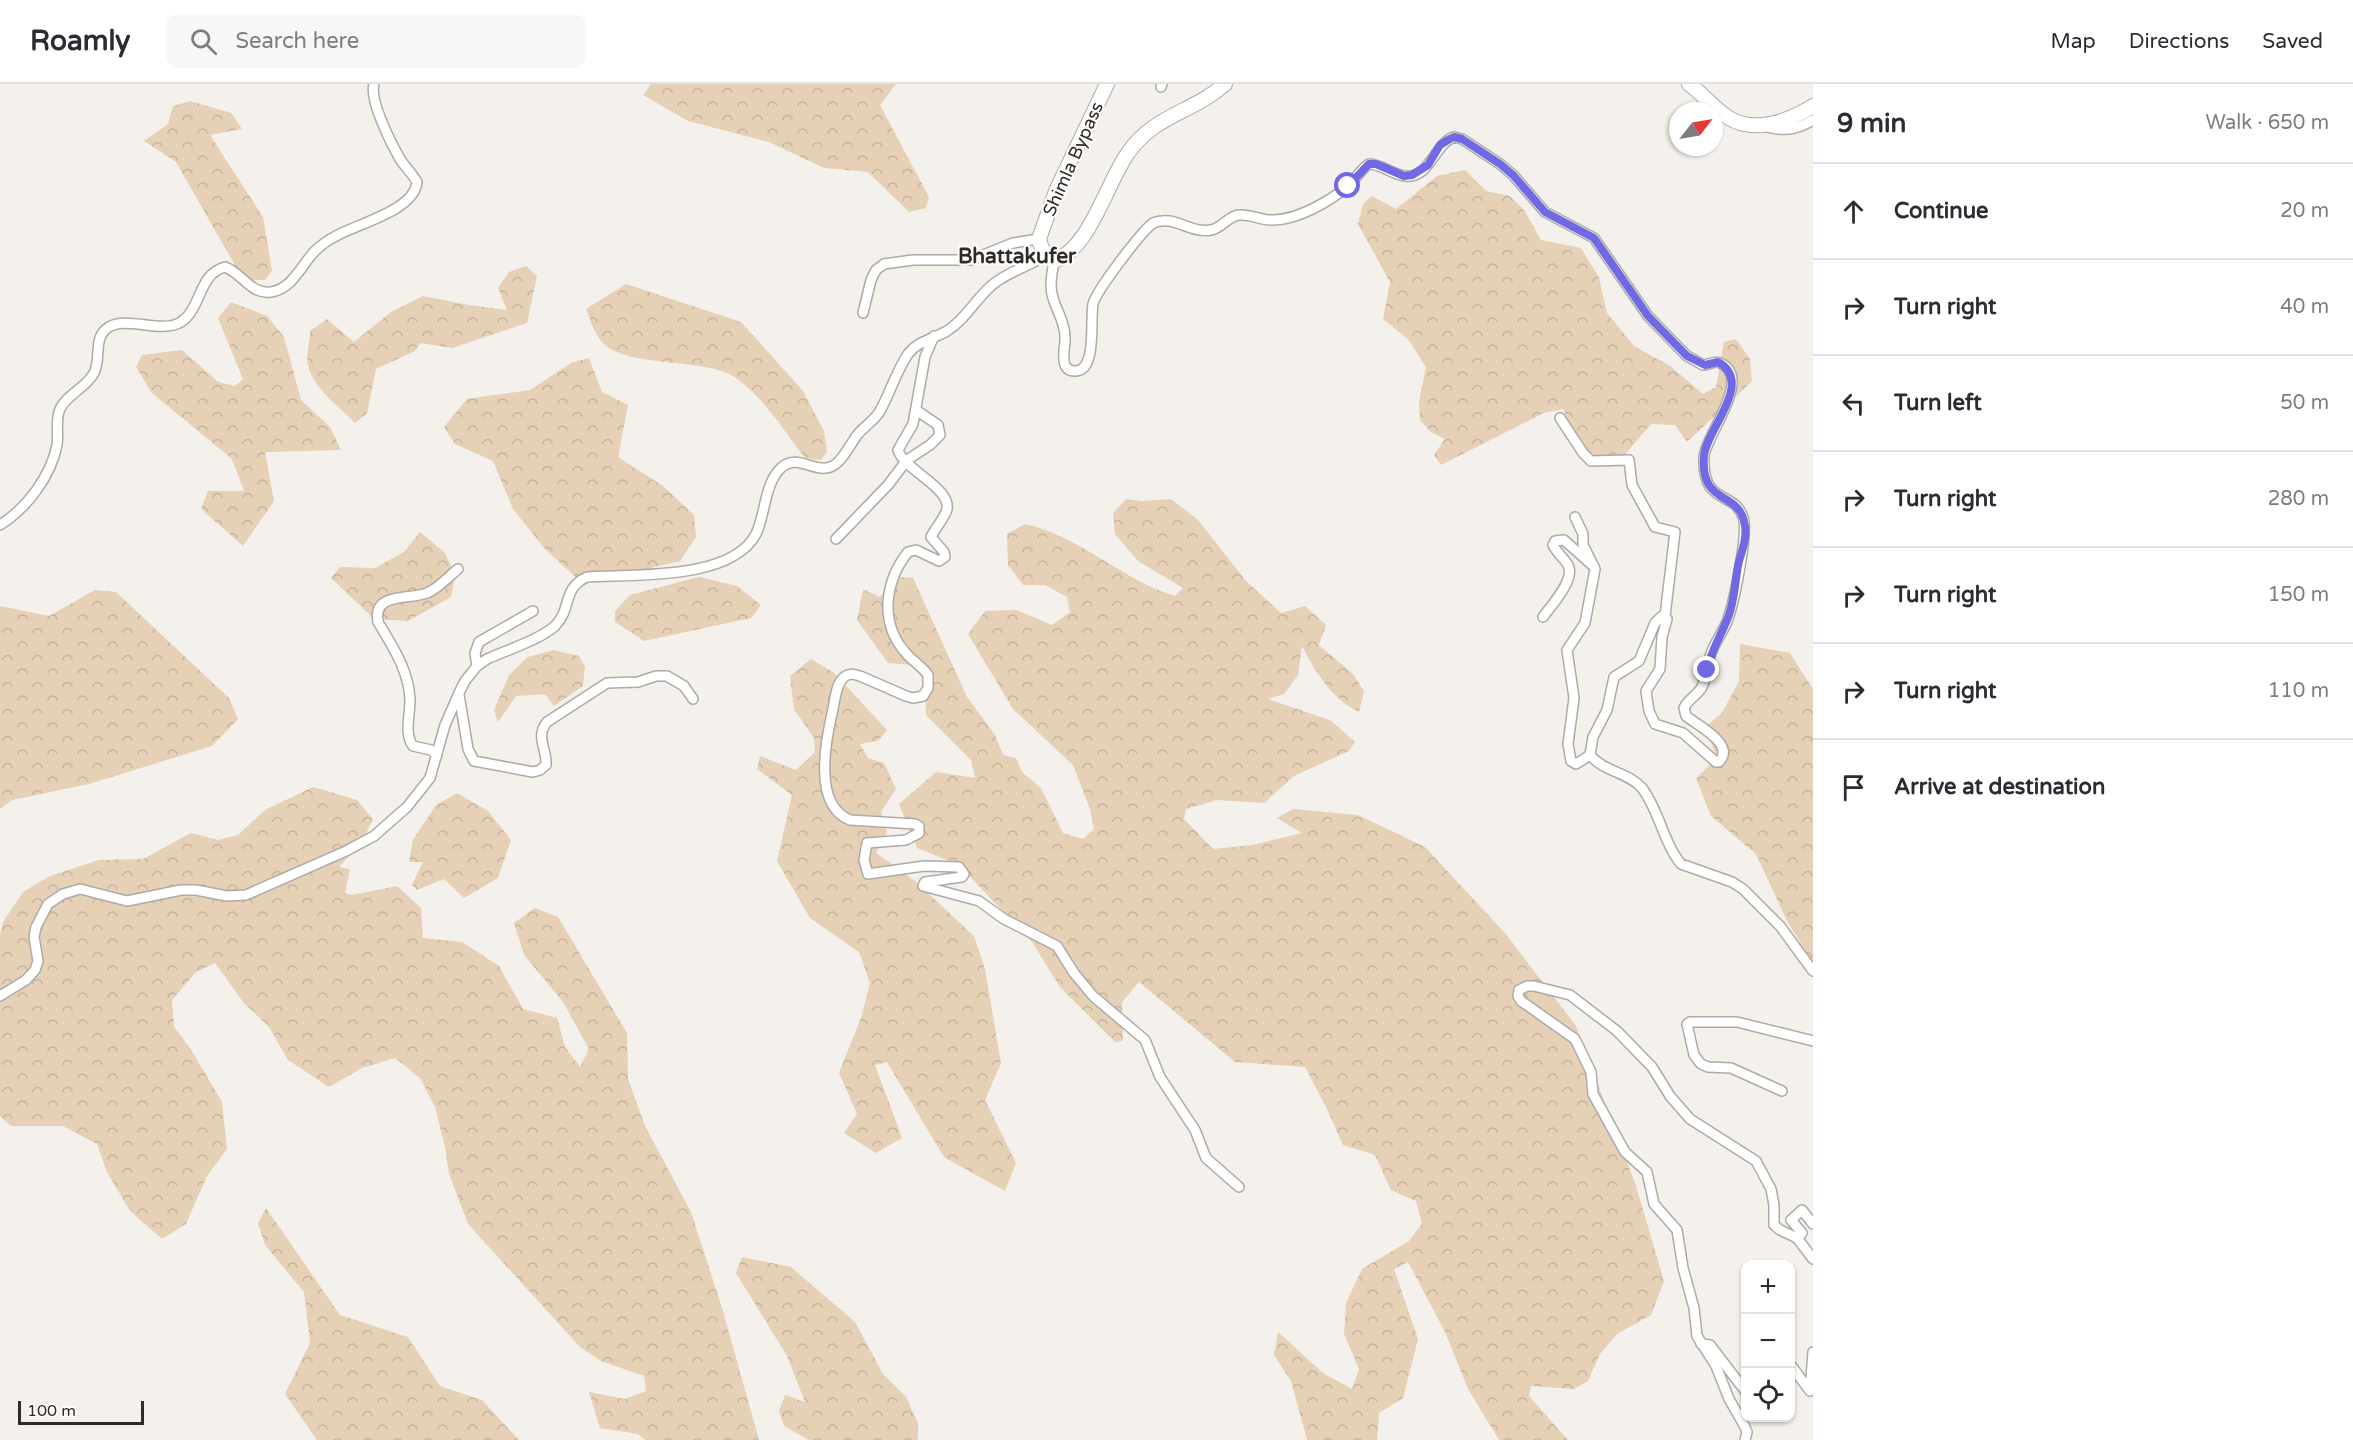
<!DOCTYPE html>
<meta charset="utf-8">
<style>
:root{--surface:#fff;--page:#f7f7f7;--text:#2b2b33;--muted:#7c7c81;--line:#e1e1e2}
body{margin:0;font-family:"Varela Round",sans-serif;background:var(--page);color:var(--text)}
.controls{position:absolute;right:18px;bottom:18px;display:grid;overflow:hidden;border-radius:12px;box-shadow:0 2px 4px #0004}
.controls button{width:54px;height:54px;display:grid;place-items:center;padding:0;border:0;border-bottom:2px solid var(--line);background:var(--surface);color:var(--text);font:30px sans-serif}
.compass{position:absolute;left:1669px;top:18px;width:54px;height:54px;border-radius:50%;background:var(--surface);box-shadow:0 2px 4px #0004;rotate:59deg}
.scale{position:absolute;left:18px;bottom:15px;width:126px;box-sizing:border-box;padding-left:6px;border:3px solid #2e2c2b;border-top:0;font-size:16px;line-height:21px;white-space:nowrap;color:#2e2c2b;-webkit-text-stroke:4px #fffdfc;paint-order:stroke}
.stop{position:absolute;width:18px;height:18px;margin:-14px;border:4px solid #7069e3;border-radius:50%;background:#fff}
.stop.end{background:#7069e3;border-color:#fff;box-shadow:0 2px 6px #0008}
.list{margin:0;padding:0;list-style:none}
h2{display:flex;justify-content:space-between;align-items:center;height:78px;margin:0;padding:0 24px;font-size:26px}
h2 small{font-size:20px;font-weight:400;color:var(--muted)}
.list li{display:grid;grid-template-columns:39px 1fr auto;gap:18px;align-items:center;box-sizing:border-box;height:96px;padding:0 24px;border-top:2px solid var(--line)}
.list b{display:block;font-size:22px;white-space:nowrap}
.list em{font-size:20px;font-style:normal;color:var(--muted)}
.icon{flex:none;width:33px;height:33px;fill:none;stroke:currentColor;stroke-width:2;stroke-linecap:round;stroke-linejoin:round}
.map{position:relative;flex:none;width:1813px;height:1356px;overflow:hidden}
header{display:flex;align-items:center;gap:36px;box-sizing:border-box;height:84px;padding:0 30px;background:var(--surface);border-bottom:2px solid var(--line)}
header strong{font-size:28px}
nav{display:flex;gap:33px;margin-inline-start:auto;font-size:21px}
.search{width:420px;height:54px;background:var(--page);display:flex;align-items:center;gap:15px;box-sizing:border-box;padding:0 21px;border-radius:12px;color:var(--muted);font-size:22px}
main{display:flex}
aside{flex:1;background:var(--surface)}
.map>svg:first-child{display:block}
.forest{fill:url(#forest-crowns)}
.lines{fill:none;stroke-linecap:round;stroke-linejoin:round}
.minor-casing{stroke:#aeaaa6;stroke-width:12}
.highway-casing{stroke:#aeaaa6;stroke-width:16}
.minor{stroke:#fff;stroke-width:9}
.highway{stroke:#fff;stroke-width:14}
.route{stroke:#7069e3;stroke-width:8}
.labels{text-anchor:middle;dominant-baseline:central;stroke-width:4.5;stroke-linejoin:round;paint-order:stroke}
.street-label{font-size:18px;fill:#2e2c2b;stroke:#fffdfc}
.quarter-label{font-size:21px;font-weight:bold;fill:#2e2c2b;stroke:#fffdfc}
</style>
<header>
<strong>Roamly</strong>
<div class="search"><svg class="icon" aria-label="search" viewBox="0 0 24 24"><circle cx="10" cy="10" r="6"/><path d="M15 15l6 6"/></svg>Search here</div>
<nav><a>Map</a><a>Directions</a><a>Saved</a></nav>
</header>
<main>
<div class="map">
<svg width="1813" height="1356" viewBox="0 0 1813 1356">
<defs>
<pattern id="forest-crowns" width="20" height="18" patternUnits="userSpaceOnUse" patternTransform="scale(1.5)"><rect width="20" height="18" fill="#e6d0b6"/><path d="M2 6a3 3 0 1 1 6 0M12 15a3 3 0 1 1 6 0" fill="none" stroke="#c6b39d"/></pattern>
</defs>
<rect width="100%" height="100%" fill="#f4f0eb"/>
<g class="forest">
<path d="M 651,0 L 896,0 L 880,21 L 929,113 L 926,124 L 909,128 L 868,88 L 824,84 L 769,58 L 688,37 L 643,11 Z"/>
<path d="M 190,17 L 231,29 L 242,45 L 210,51 L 263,133 L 272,187 L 265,196 L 250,196 L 236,183 L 176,78 L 144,57 L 168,40 L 173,22 Z"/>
<path d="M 1465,86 L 1486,107 L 1510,112 L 1524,126 L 1541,156 L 1581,164 L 1599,194 L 1607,229 L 1634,262 L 1670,282 L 1703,310 L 1716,303 L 1724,258 L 1736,255 L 1750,275 L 1752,297 L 1687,358 L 1675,341 L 1651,340 L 1622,374 L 1606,376 L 1580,364 L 1563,325 L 1544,329 L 1441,381 L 1434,371 L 1445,355 L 1431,348 L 1420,336 L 1419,318 L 1426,283 L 1408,255 L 1383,235 L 1390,198 L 1358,140 L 1363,120 L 1372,112 L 1396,125 L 1437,92 Z"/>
<path d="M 526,182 L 537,192 L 527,239 L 452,264 L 420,259 L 415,267 L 376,285 L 367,329 L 355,339 C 339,322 317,308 309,285 C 305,275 310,258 310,247 L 327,235 L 354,258 L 391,228 L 423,212 L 469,221 L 507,226 L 498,204 L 509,188 Z"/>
<path d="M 626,200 L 741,238 L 803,307 L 824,347 L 827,368 L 821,376 L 805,374 C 785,348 758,305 729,290 C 697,274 617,284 599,254 C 593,246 590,234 586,225 Z"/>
<path d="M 231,218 L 267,232 L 284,253 L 301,316 L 330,343 L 341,366 L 265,368 L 274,417 L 243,462 L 201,425 L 208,407 L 244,407 L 232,375 L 152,309 L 136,283 L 142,271 L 182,266 L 218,298 L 235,302 L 243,295 L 218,234 Z"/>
<path d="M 589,274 L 602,308 L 628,321 L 618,373 L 663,402 L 694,431 L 696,453 L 680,477 L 583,500 L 545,465 L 513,425 L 493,377 L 455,360 L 444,343 L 467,315 L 530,306 L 571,279 Z"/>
<path d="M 1126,415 L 1142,417 L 1171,415 L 1198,436 L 1246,497 L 1281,529 L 1305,522 L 1326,541 L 1319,561 L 1353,590 L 1364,607 L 1359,628 C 1332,615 1316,589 1302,562 L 1298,591 L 1284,610 L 1268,615 L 1330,636 L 1355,658 L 1349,667 L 1294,692 L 1264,719 L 1217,716 L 1186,725 L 1184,735 L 1213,765 L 1252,761 L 1302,749 L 1277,734 L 1293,725 L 1358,731 L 1425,763 L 1505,849 L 1576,942 L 1636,1102 L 1664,1197 L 1651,1231 L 1617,1250 L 1600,1270 L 1588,1297 L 1574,1305 L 1531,1302 L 1529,1312 L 1568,1356 L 1499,1356 L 1468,1305 L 1445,1248 L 1408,1178 L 1394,1185 L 1418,1255 L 1403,1314 L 1379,1329 L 1377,1356 L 1307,1356 L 1291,1297 L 1274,1271 L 1278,1248 L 1323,1289 L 1352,1305 L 1359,1285 L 1344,1250 L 1346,1219 L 1362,1185 L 1409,1157 L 1422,1140 L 1416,1117 L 1391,1106 L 1375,1071 L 1343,1061 L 1327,1025 L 1305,983 L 1235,978 L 1139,898 L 1122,918 L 1123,957 L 1115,958 L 1060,903 L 1032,858 L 959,781 L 917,764 L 899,720 L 936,688 L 975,694 L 971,676 L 926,631 L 925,582 L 888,579 L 857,536 L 863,505 L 880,513 L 898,493 L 913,494 L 967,613 L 995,651 L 1003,671 L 1016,674 L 1022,688 L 1041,704 L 1063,749 L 1083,755 L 1094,745 L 1090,725 L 1073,681 L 1013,625 L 968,550 L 985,527 L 1016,526 L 1052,541 L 1070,528 L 1067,513 L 1045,501 L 1023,501 L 1008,481 L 1007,450 L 1025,440 C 1080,452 1122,496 1175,512 L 1183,504 L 1138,477 L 1115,450 L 1113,429 Z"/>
<path d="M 420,448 L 445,469 L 455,492 L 451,513 L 408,537 L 374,535 L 331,494 L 340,483 L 375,484 L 404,468 Z"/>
<path d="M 699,493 L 737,502 L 761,521 L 751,534 L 644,557 L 615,538 L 615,527 L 630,511 Z"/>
<path d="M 95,506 L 116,508 L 229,614 L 238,635 L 212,662 L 89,700 L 12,716 L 0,725 L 0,522 L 49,532 Z"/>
<path d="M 1740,560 L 1790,569 L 1813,605 L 1813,878 L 1787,837 L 1756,770 L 1711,732 L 1696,694 L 1717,674 L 1705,643 L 1722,629 L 1739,597 Z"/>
<path d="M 553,566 L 579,572 L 585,583 L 583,602 L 554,622 L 545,610 L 516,612 L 498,638 L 494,626 L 509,591 L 528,573 Z"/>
<path d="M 811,575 L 834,589 L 887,646 L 878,657 L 860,660 L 868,674 L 884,679 L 896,705 L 881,728 L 887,748 L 876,769 L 915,797 L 974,852 L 985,885 L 1001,979 L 985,1016 L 1016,1079 L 1005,1107 L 944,1073 L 887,978 L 875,981 L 902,1054 L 876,1069 L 844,1049 L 857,1030 L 839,989 L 862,931 L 870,899 L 859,868 L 810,834 L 777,777 L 792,711 L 757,685 L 760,672 L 796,686 L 815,668 L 814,654 L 794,625 L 790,592 Z"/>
<path d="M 313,703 L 357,716 L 373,735 L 362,758 L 339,783 L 350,785 L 345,809 L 352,811 L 397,802 L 421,824 L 423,854 L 462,858 L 499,882 L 523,925 L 557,934 L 565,963 L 580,983 L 589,965 L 563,918 L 524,871 L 514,839 L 535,824 L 558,833 L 627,949 L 628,995 L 645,1042 L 691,1128 L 723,1227 L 759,1356 L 645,1356 L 638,1350 L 600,1344 L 589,1308 L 625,1315 L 646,1307 L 644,1292 L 601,1277 L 580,1263 L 468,1140 L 449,1090 L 445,1063 L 435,1023 L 420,994 L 395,974 L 362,984 L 329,1003 L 288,976 L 269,943 L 243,918 L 215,879 L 196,888 L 172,916 L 174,943 L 190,964 L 222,1018 L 227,1065 L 207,1092 L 186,1140 L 162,1155 L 130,1127 L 107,1088 L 97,1060 L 63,1042 L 11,1042 L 0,1032 L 0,851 L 3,838 L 23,808 L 50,792 L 99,776 L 143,775 L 191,749 L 218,756 L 238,751 L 265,726 Z"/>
<path d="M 457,709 L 488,727 L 511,756 L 498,794 L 464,814 L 444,795 L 417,806 L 412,801 L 423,778 L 409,778 L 413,756 L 436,721 Z"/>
<path d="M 266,1124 L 340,1231 L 408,1253 L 440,1302 L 482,1316 L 519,1356 L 317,1356 L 285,1310 L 310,1259 L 304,1208 L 265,1161 L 258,1139 Z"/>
<path d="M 742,1173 L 791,1183 L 855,1238 L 883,1290 L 906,1313 L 918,1339 L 918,1356 L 809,1356 L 784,1342 L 779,1327 L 785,1311 L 805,1318 L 787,1272 L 736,1189 Z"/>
</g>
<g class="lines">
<defs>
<g id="minor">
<path d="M 1161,3 L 1162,0"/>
<path d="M 1764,42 C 1783,48 1796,46 1813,36"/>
<path d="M 1054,177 C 1052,189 1049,202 1053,214 C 1057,228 1065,238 1065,253 C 1066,263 1057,288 1076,287 C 1097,286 1090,236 1093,220 C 1096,207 1141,148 1153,139 C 1174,130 1190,150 1211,146 C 1222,144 1228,132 1239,131 C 1250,130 1261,136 1271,136 C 1296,137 1328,118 1347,103 C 1355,96 1360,86 1369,80 C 1382,80 1392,91 1405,92 C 1430,95 1434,60 1454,53 L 1462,55 L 1500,80 L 1513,91 L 1545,128 L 1594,154 L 1648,232 L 1687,272 L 1703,281 C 1709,281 1715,276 1720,279 C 1754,294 1705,352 1704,373 C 1702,422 1734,406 1743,433 C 1749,448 1733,524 1726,540 C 1721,551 1713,561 1710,573 C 1707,583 1706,594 1702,603 C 1697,612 1688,615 1684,624 L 1686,632 C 1697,641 1736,660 1719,678 L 1716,678 L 1683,649 L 1655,640 L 1649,627 L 1646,607 L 1660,585 L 1662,553 L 1667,535 L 1662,532 L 1655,539 L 1639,577 L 1614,593 L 1607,626 L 1593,653 L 1590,671 C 1604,688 1628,688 1642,704 C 1659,726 1663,758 1681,780 L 1732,798 L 1743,805 L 1780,842 L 1813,887"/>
<path d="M 863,229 L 871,196 L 876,186 L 884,180 L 913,176 L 971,176 L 1013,159 L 1039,155"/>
<path d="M 934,252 L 925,273 L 913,340 L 898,366 C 904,386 951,404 947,425 C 945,434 935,444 931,453 L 944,468 L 945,473 L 939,477 L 916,466 L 908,468 C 885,497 879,538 905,568 C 912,577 922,582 928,591 L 928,604 L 923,612 L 913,614 L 906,612 L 860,592 C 853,590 848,589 843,594 C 836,601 835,615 833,625 C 826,655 812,721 850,736 L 915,740 L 919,742 L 919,749 L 906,756 L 867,759 L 864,776 L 868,790 L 924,782 L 959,783 L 964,790 L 962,793 L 925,798 L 923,802 L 979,817 L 1004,835 L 1057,862 L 1074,889 L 1093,912 L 1145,956 L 1160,993 L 1195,1046 L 1206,1074 L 1239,1103"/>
<path d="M 1560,334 L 1583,369 L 1591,377 L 1629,376 L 1632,401 L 1655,443 L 1675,448 L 1665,532"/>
<path d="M 1575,433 L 1583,450 L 1583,461 L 1595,485 L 1585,539 L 1567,566 L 1574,614 L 1568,660 L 1571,677 L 1576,680 L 1590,671"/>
<path d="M 0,441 C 27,424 51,392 57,361 C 59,349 55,336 60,325 C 67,310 86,304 94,289 C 101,276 94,256 105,246 C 123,229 160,251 181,238 C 202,224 198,190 225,183 C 242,189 251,211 271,208 C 292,205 301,182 314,168 C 320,162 328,156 336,152 C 357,140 415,126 417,98 C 412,89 405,83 400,75 C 391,59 369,16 374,0"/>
<path d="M 836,455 L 888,401 L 907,376 L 930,361 L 940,351 L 938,341 L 916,326"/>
<path d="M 1543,533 C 1551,522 1576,495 1568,481 C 1564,474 1557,469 1553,461 L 1555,457 L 1564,456 L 1592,481"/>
<path d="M 477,582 L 475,569 L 479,558 L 533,527"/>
<path d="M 459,611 L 468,665 L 474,677 L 533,688 L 540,686 L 546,681 C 547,664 535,653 547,638 L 607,599 L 638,598 L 656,592 L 667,592 L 684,602 L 693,615"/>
<path d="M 437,671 L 431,666 L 413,662 C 404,650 410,631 410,616 C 409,587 393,563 378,538 C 372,508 409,516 427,509 C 439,504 448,493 458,485"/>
<path d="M 0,912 L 26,896 L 35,886 L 38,877 L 34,853 L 36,843 L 48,820 L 63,810 L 80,805 L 127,817 L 181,806 L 196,806 L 227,812 L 246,811 L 346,767 L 374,752 L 407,723 L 430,694 L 445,641 L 459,609 L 465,597 L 477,582 L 487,575 C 507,566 539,556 555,542 C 572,525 562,504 587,493 C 633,490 731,497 756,450 C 766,429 764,399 782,383 C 800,368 819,395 837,379 C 846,371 851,359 858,350 C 865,342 875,336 880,327 C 890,309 896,288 908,270 C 918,257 933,255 947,247 C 965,236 975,216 991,202 C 1003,191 1020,185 1034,178 L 1040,172 L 1040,163"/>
<path d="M 1782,1007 L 1731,984 L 1708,983 L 1701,980 L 1694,971 L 1687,940 L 1690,938 L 1737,938 L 1813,957"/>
<path d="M 1797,1154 L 1813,1175"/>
<path d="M 1701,1260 L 1710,1261 L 1746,1308"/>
<path d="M 1790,1280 L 1810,1307 L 1813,1268"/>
<path d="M 1745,1356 L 1747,1348 L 1744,1341 L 1729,1315 L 1716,1282 L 1697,1252 L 1694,1224 L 1683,1184 L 1677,1146 L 1654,1120 L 1647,1088 L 1625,1068 L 1593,1010 L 1591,988 L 1575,955 L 1521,917 L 1518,912 L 1519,906 L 1527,902 L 1534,902 L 1570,911 L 1617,947 L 1652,983 L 1670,1012 L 1690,1035 L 1756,1077 L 1771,1105 L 1774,1121 L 1774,1141 L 1780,1146 L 1797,1154 L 1802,1149 L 1791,1136 L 1802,1126 L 1813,1140"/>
</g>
<g id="highway">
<path d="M 1107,0 L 1056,107 L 1039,155 C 1041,165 1045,172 1054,177 C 1090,165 1107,98 1128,69 C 1154,31 1194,28 1225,0"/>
<path d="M 1689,0 C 1703,10 1714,25 1729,34 C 1755,50 1789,37 1813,22"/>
</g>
</defs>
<use href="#minor" class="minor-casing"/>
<use href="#highway" class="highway-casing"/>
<use href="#minor" class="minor"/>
<use href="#highway" class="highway"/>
</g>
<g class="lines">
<path class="route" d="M 1348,102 L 1369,80 L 1376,80 L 1404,92 L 1412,91 L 1428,81 L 1440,61 L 1448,56 L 1454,53 L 1462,55 L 1500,80 L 1513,91 L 1545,128 L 1594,154 L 1648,232 L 1687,272 L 1705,281 L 1718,278 C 1755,298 1706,346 1704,372 C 1700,421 1737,407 1744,437 C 1748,451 1743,464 1739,477 C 1735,495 1735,513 1729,531 C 1722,550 1711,566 1707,586"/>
</g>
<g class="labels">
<g class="street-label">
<text transform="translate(1073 75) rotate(-66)">Shimla Bypass</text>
</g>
<g class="quarter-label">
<text x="1017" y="172">Bhattakufer</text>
</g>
</g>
</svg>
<div class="controls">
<button>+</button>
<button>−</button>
<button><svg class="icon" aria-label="locate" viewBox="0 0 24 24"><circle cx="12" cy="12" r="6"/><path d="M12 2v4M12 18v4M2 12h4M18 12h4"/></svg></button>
</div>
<svg class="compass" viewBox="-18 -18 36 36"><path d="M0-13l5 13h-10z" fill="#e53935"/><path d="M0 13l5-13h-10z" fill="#7c7c81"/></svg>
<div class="scale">100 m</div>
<div class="stop" style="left:1348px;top:102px"></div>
<div class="stop end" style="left:1707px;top:586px"></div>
</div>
<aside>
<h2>9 min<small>Walk · 650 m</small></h2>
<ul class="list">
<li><svg class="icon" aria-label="ahead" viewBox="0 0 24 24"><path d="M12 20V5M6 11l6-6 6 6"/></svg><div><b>Continue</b></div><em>20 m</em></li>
<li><svg class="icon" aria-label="right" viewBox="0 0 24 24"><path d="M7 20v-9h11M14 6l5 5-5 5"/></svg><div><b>Turn right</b></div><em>40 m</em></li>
<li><svg class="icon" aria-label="left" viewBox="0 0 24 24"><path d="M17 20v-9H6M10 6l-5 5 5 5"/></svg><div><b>Turn left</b></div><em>50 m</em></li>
<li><svg class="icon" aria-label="right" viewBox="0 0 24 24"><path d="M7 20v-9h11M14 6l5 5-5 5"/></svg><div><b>Turn right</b></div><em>280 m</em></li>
<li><svg class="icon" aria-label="right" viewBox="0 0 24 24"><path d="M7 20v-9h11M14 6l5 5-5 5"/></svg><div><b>Turn right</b></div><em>150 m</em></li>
<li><svg class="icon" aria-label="right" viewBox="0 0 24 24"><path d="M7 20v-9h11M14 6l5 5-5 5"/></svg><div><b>Turn right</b></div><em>110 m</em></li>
<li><svg class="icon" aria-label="arrive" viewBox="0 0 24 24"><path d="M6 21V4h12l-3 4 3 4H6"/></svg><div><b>Arrive at destination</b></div></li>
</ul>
</aside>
</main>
